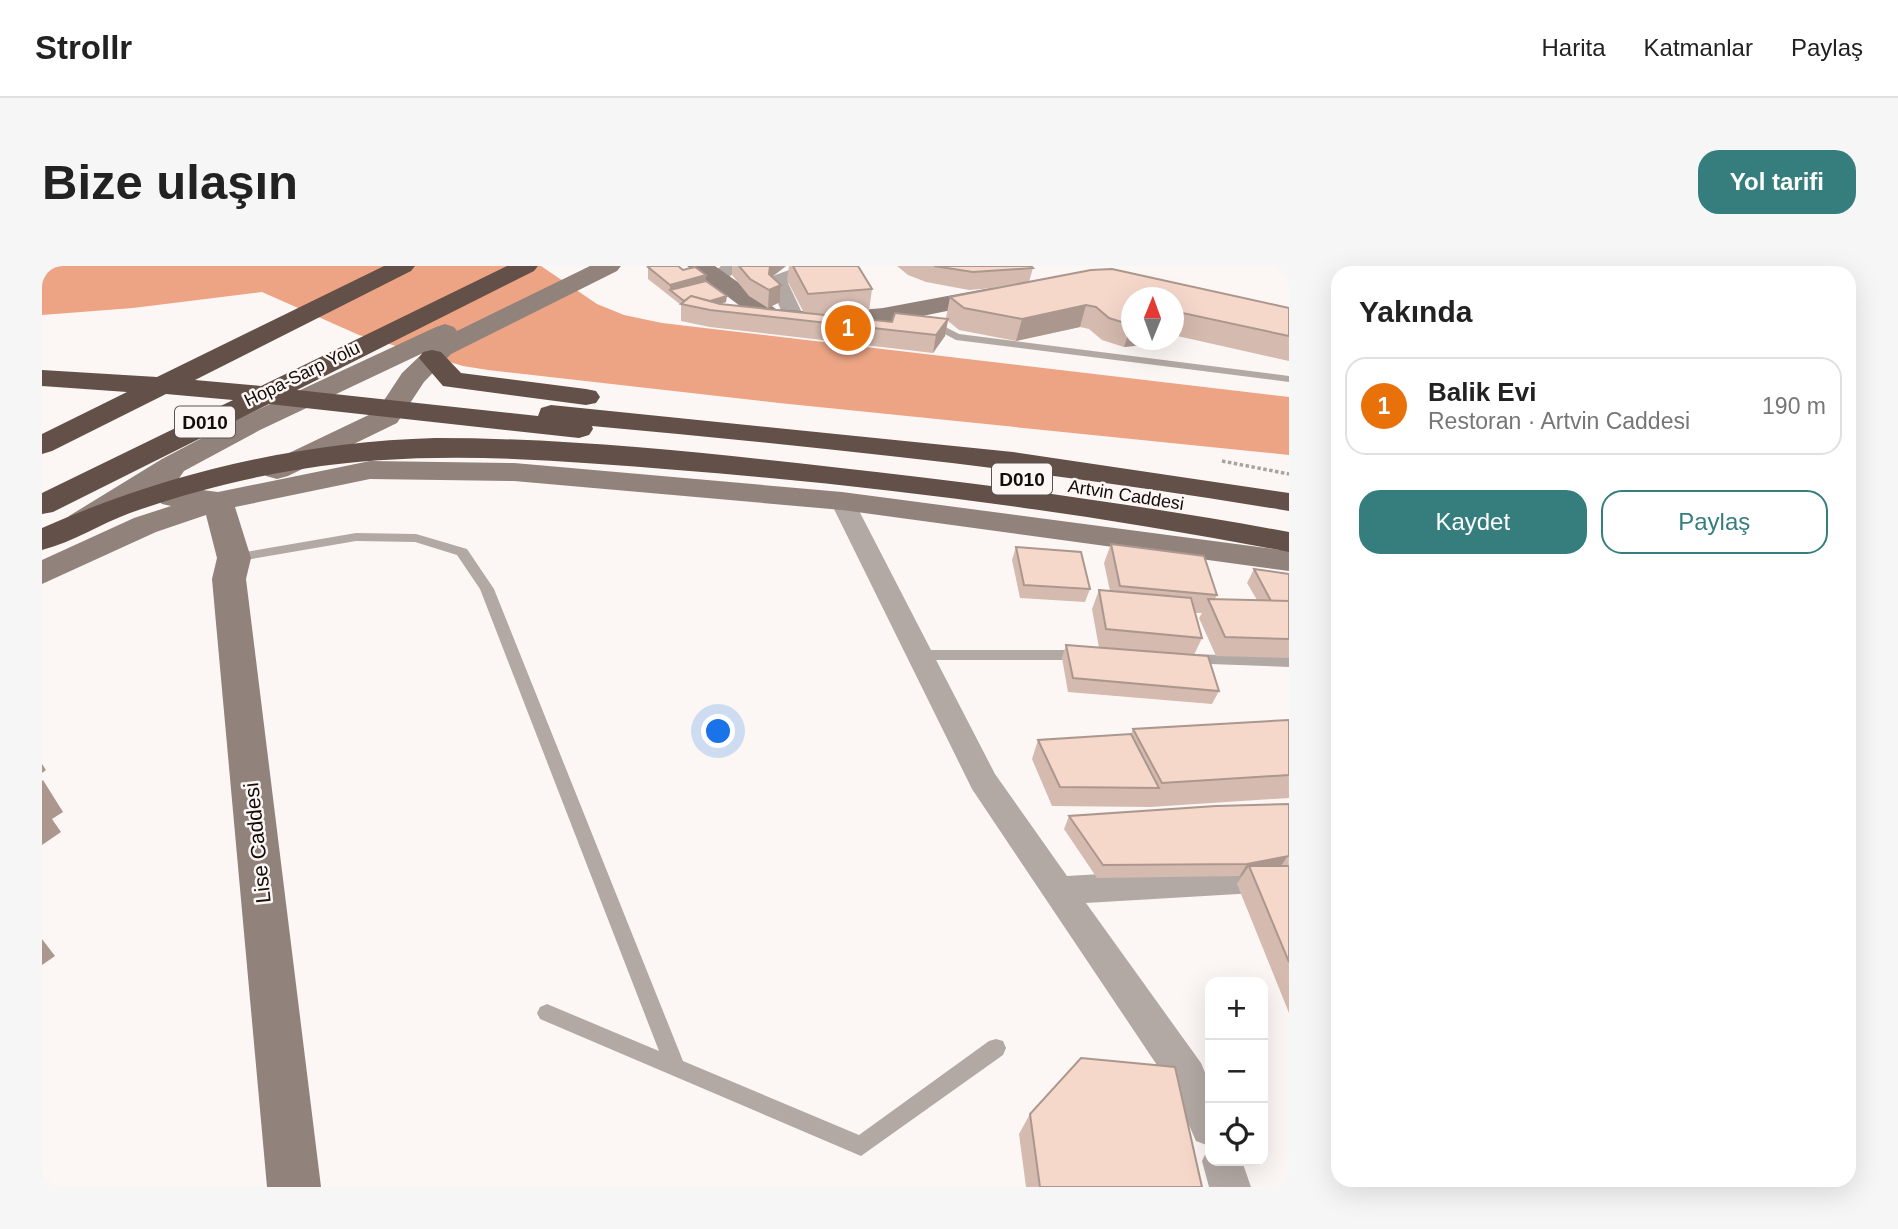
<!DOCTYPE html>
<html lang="tr">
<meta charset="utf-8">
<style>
:root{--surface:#fff;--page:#f6f6f6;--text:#222;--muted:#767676;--line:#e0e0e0;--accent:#357e7d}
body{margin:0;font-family:Arial,sans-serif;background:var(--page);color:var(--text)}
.controls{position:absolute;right:21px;bottom:21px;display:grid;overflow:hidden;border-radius:14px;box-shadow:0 7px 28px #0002}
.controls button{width:63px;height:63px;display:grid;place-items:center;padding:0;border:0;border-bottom:2px solid var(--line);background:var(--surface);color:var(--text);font:35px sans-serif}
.compass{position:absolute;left:1079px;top:21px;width:63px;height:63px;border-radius:50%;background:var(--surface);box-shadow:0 7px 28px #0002;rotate:1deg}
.you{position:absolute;left:677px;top:466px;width:24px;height:24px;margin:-18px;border:5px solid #fff;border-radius:50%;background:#1a73e8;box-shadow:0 0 0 10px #1a73e833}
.badge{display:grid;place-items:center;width:46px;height:46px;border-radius:50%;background:var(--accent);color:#fff;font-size:23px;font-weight:700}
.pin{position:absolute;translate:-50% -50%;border:4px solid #fff;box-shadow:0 2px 7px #0006}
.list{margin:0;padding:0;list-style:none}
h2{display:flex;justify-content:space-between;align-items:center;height:91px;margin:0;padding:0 28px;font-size:30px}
h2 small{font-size:23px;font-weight:400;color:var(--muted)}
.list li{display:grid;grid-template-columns:46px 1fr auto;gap:21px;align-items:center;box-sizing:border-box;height:98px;margin:0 14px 14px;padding:0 14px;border:2px solid var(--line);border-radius:21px}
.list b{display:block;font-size:26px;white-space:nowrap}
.list p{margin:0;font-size:23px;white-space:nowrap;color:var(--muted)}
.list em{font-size:23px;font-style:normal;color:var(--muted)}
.actions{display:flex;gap:14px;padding:21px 28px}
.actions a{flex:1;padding:16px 0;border:2px solid var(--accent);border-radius:21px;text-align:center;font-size:24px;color:var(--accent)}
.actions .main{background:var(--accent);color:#fff}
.icon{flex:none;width:38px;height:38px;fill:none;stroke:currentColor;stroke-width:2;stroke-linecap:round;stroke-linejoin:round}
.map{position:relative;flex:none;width:1247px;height:921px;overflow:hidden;border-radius:21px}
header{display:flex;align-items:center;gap:42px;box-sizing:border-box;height:98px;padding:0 35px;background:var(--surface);border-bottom:2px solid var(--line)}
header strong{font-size:33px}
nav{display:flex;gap:38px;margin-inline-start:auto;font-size:24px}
.intro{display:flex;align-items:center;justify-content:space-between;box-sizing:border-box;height:168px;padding:0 42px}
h1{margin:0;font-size:49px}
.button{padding:18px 32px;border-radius:21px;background:var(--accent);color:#fff;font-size:24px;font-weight:700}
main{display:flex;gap:42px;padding:0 42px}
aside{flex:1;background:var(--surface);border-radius:21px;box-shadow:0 7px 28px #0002}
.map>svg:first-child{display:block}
.water{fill:#eca485}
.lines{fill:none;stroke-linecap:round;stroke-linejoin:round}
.path{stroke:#a8a2a0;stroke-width:3.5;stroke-dasharray:3.5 2.5;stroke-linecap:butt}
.lane{fill:#b3a9a4;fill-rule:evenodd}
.street{fill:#b3a9a4;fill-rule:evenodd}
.secondary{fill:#91827c;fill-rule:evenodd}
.highway{fill:#635048;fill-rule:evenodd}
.wall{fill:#d4baaf}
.shaded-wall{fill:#ac978e}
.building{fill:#f6d8cb;stroke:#ac978e;stroke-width:2}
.labels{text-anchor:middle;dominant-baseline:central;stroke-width:5;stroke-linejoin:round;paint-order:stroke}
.far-street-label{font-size:18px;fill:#130c09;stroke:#fcf7f5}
.shield{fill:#fcf7f5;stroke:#595250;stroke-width:2}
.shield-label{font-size:19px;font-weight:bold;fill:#130c09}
.street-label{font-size:21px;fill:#130c09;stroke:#fcf7f5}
</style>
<header>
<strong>Strollr</strong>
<nav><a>Harita</a><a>Katmanlar</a><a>Paylaş</a></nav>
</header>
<div class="intro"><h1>Bize ulaşın</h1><a class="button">Yol tarifi</a></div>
<main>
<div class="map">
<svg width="1247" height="921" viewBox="0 0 1247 921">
<rect width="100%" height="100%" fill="#fcf7f5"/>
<path class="water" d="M 0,0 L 499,0 L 555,38 L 582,49 L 620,57 L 1247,131 L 1247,189 L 737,137 L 446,104 L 421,100 L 317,69 L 220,26 L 91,42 L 0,49 Z"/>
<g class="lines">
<path class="path" d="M 1180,195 L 1247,208"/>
<g class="lane">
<path d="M 888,53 L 917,68 L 1247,110 L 1247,116 L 914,74 L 884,58 L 883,56 Z"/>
<path d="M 314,267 L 374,268 L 425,283 L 452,323 L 641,795 L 817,869 L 947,775 L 954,773 L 961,775 L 964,782 L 961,789 L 819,890 L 498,753 L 495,747 L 498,741 L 505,738 L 617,785 L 438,323 L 415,289 L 373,276 L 314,275 L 192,296 L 185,292 L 192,288 Z"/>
<path d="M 878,384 L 1040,384 L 1047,389 L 1040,394 L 878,394 L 871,389 Z"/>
<path d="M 1146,388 L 1247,391 L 1247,401 L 1141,397 L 1139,393 L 1141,389 Z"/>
</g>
<g class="street">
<path d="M 679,0 L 699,0 L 682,16 L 668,16 L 666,12 Z"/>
<path d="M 747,4 L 756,10 L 746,17 L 763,53 L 753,59 L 743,53 L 726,15 L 728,11 Z"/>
<path d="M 800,228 L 809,230 L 812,235 L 953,508 L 1025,610 L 1247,597 L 1247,625 L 1044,637 L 1159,797 L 1168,818 L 1168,895 L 1200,895 L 1209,921 L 1167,921 L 1160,895 L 1167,880 L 1154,875 L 1131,823 L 930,523 L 788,235 L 791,230 Z"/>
</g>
<g class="secondary">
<path d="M 548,0 L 579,0 L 575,5 L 409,88 L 382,116 L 355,157 L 246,210 L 235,213 L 224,210 L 220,204 L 224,198 L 335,145 L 360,107 L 381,87 L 218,164 L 142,205 L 136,214 L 137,221 L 176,226 L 328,195 L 472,197 L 800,226 L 1247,285 L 1247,305 L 800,244 L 472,215 L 328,213 L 193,241 L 209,292 L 204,313 L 279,921 L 225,921 L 170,313 L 175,292 L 164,249 L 114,266 L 0,318 L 0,294 L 92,252 L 129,240 L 120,238 L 108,227 C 85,241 55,271 27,264 L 22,257 L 27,250 L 120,193 L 198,152 L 394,61 L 403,58 L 412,61 L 415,65 Z"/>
<path d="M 645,0 L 673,0 L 734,43 L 786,47 L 841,42 L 959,20 L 968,22 L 971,27 L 968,32 L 959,34 L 841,58 L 786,63 L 727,58 L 718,55 Z"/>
</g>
<g class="highway">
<path d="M 342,0 L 373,0 L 369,5 L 153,114 L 219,120 L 465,0 L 496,0 L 492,5 L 255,124 L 496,150 L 499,142 L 509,139 L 971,186 L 1247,227 L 1247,245 C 1016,206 783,181 550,160 L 551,163 L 547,169 L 537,172 L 227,138 L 11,246 L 0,248 L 0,227 L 191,134 L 124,128 L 10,185 L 0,188 L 0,168 L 85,126 L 0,120 L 0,104 L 115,111 Z"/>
<path d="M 390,84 L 399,86 L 419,107 L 544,123 L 554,125 L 558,131 L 554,137 L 544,139 L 401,120 L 377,92 L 381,86 Z"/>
<path d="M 393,172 C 525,172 658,186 790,201 C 943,218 1095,238 1247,266 L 1247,286 C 1045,247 840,220 635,204 C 509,194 386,183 260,203 C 202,212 144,227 88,247 C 58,258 31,276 0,284 L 0,262 C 124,207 257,176 393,172 Z"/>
</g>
</g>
<g class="wall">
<path d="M 690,0 L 744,0 L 730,11 L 739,19 L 738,36 L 726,42 L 707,30 L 690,9 Z"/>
<path d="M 747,0 L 816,0 L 830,23 L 827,45 L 782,49 L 850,56 L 904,52 L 908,31 L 963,21 L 927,24 L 884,16 L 866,9 L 855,0 L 989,0 L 991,2 L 987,16 L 1247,42 L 1247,95 L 1131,69 L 1131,32 L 1089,32 L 1089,74 L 1101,79 L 1082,81 L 1060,74 L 1047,63 L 1038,61 L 974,75 L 917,64 L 906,55 L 903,70 L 891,87 L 668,61 L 639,55 L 639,39 L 606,13 L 606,1 L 641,4 L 664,15 L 684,36 L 679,38 L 762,47 L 745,14 Z"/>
<path d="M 1069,278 L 1175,329 L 1173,333 L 1215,334 L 1205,317 L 1212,303 L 1247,308 L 1247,392 L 1174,390 L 1157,352 L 1160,347 L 1153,347 L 1160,372 L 1152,389 L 1177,425 L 1170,438 L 1026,426 L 1020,392 L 1024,379 L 1057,382 L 1050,343 L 1057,324 L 1068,325 L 1062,297 Z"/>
<path d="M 974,281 L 1048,323 L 1043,336 L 978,332 L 970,294 Z"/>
<path d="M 1247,454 L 1247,532 L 1108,541 L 1010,540 L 990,493 L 996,474 L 1089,468 L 1091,463 Z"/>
<path d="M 1247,538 L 1247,747 L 1195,618 L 1200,610 L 1055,612 L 1022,563 L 1027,550 Z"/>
<path d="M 988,848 L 1160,921 L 984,921 L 977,868 Z"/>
</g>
<g class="shaded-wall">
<path d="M 728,0 L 744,0 L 727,13 L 725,25 Z"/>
<path d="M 664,9 L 664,21 L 628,24 L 628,19 Z"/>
<path d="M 739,19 L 738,36 L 726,42 L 727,24 Z"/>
<path d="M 685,30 L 684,36 L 663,43 L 651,40 Z"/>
<path d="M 1044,39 L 1038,61 L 974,75 L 980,53 Z"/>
<path d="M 906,53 L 903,70 L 891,87 L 894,69 Z"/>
<path d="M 1089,60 L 1089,74 L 1105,74 L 1101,79 L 1082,81 Z"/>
<path d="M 0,498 L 4,504 L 0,507 Z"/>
<path d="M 1,514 L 21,546 L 10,553 L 19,566 L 0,579 L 0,515 Z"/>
<path d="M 1245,591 L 1237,603 L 1207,600 L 1200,610 L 1197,611 L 1205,598 Z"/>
<path d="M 0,673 L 13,690 L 0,699 Z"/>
</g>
<g class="building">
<path d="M 609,0 L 636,0 L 641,4 L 653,1 L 664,9 L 628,19 L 606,1 Z"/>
<path d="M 697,0 L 728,0 L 727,8 L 739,19 L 727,24 L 708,13 Z"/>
<path d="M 751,0 L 816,0 L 830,23 L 766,28 Z"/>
<path d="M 892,0 L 989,0 L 991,2 L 931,6 Z"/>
<path d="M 1070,3 L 1247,42 L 1247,70 L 1131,45 L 1131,32 L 1089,32 L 1089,59 L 1067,52 L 1054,41 L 1044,39 L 980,53 L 922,42 L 908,31 L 1049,4 Z"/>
<path d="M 664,15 L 685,30 L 668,35 L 649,30 L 642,35 L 628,24 Z"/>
<path d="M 649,30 L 678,38 L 850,56 L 853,47 L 906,53 L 894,69 L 668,44 L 639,38 Z"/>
<path d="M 1069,278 L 1162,290 L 1175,329 L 1078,320 Z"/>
<path d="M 974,281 L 1039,286 L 1048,323 L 982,319 Z"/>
<path d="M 1212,303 L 1247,308 L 1247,335 L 1229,335 Z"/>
<path d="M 1057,324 L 1149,332 L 1160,372 L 1064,363 Z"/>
<path d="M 1166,333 L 1247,335 L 1247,373 L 1183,371 Z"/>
<path d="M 1024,379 L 1166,390 L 1177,425 L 1031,412 Z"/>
<path d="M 1247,454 L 1247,509 L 1120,517 L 1091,463 Z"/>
<path d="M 1089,468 L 1117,522 L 1018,521 L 996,474 Z"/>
<path d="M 1247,538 L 1247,590 L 1205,598 L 1061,599 L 1027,550 L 1174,540 Z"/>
<path d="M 1207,600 L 1247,600 L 1247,696 Z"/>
<path d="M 1039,792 L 1133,801 L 1160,921 L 998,921 L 988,848 Z"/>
</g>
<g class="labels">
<g class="far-street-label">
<text transform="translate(260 108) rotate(-26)">Hopa-Sarp Yolu</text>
<text transform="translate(1084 229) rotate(9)">Artvin Caddesi</text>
</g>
<g class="shield">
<rect x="133" y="140.5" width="60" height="31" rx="5"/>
<rect x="950" y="197.5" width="60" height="31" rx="5"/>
</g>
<g class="shield-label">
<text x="163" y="156">D010</text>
<text x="980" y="213">D010</text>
</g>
<g class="street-label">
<text transform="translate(215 577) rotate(-96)">Lise Caddesi</text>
</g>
</g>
</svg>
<div class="controls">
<button>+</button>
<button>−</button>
<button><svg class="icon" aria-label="locate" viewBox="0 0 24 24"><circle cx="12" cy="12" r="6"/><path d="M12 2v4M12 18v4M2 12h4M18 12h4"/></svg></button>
</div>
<svg class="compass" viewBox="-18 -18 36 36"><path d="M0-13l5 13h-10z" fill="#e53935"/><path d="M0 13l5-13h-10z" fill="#767676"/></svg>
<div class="you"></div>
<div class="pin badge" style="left:806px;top:62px;background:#e8710a">1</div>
</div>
<aside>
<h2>Yakında<small></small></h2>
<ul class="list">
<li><span class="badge" style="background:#e8710a">1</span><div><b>Balik Evi</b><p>Restoran · Artvin Caddesi</p></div><em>190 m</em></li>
</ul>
<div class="actions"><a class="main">Kaydet</a><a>Paylaş</a></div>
</aside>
</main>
